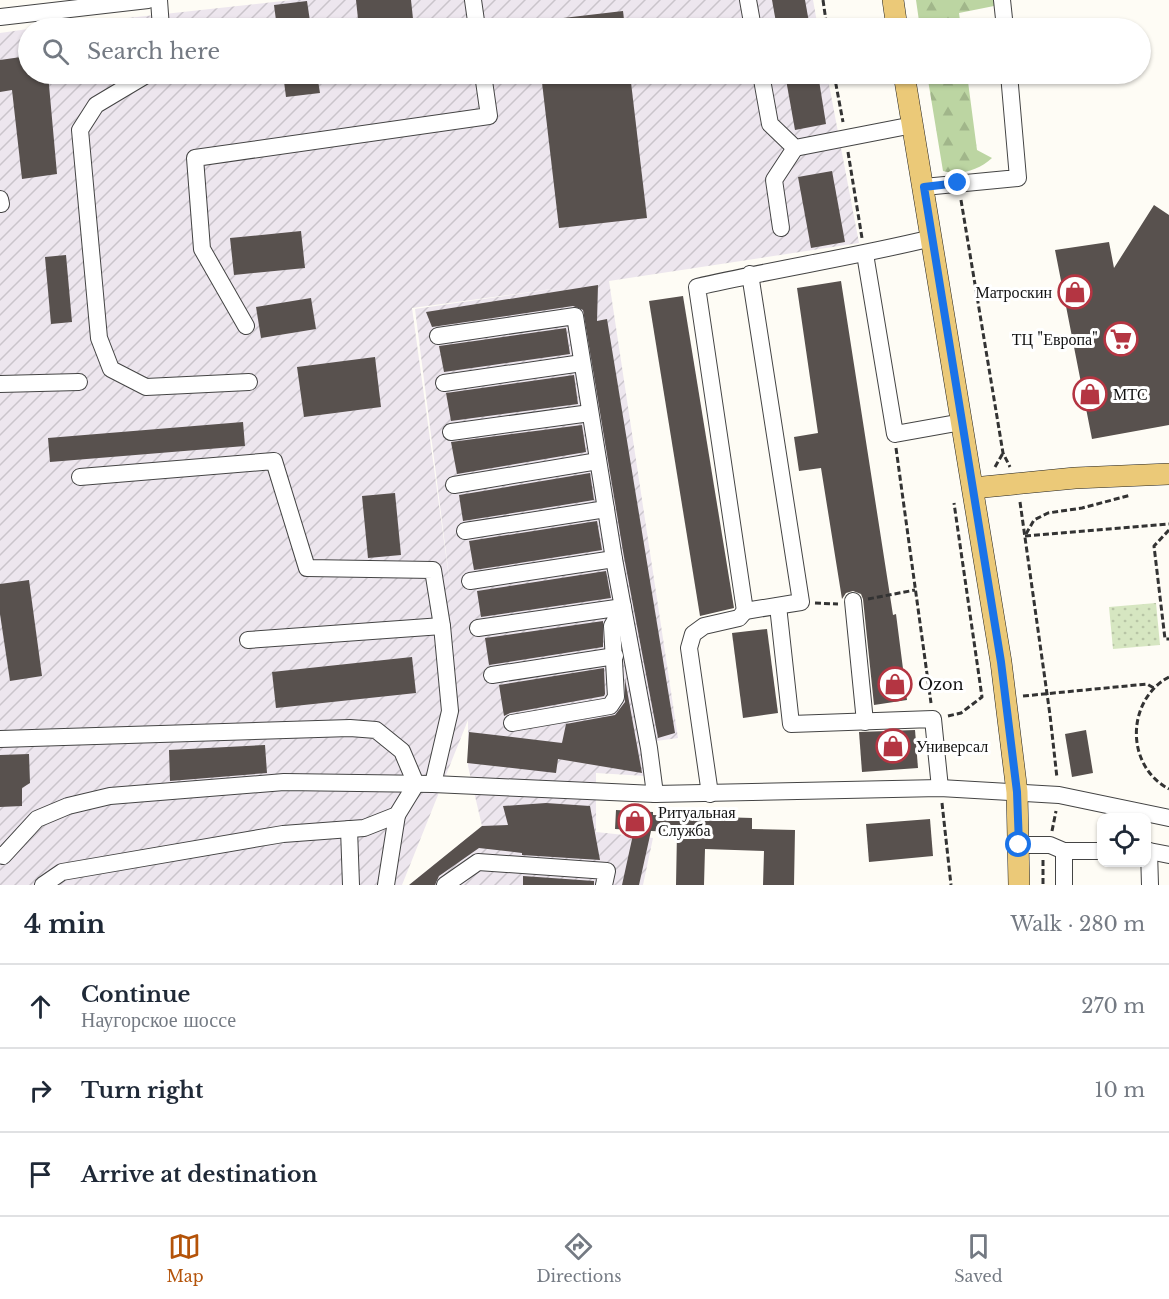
<!DOCTYPE html>
<meta charset="utf-8">
<style>
:root{--surface:#fff;--page:#f2f2f3;--text:#1f2937;--muted:#747a83;--line:#e0e1e3;--accent:#b45309}
body{margin:0;font-family:"Libre Baskerville",serif;background:var(--page);color:var(--text)}
.controls{position:absolute;right:18px;bottom:18px;display:grid;overflow:hidden;border-radius:12px;box-shadow:0 2px 4px #0004}
.controls button{width:54px;height:54px;display:grid;place-items:center;padding:0;border:0;border-bottom:2px solid var(--line);background:var(--surface);color:var(--text);font:30px sans-serif}
.stop{position:absolute;width:18px;height:18px;margin:-14px;border:4px solid #1a73e8;border-radius:50%;background:#fff}
.stop.end{background:#1a73e8;border-color:#fff;box-shadow:0 2px 6px #0008}
.list{margin:0;padding:0;list-style:none}
h2{display:flex;justify-content:space-between;align-items:center;height:78px;margin:0;padding:0 24px;font-size:26px}
h2 small{font-size:20px;font-weight:400;color:var(--muted)}
.list li{display:grid;grid-template-columns:39px 1fr auto;gap:18px;align-items:center;box-sizing:border-box;height:84px;padding:0 24px;border-top:2px solid var(--line)}
.list b{display:block;font-size:22px;white-space:nowrap}
.list p{margin:0;font-size:20px;white-space:nowrap;color:var(--muted)}
.list em{font-size:20px;font-style:normal;color:var(--muted)}
.icon{flex:none;width:33px;height:33px;fill:none;stroke:currentColor;stroke-width:2;stroke-linecap:round;stroke-linejoin:round}
.map{position:relative;flex:none;width:1169px;height:885px;overflow:hidden}
.search{position:absolute;background:var(--surface);box-shadow:0 2px 4px #0004;left:18px;right:18px;top:18px;height:66px;display:flex;align-items:center;gap:15px;box-sizing:border-box;padding:0 21px;border-radius:33px;color:var(--muted);font-size:22px}
.sheet{height:330px;background:var(--surface)}
nav{display:flex;justify-content:space-around;align-items:center;box-sizing:border-box;height:84px;border-top:2px solid var(--line);background:var(--surface);font-size:16px;color:var(--muted)}
nav a{display:grid;justify-items:center;gap:3px}
nav .on{color:var(--accent)}
.map>svg:first-child{display:block}
.industrial{fill:url(#industrial-furrows);fill-rule:evenodd}
.forest{fill:url(#forest-firs)}
.park{fill:url(#park-dots)}
.building{fill:#58514e}
.lines{fill:none;stroke-linecap:round;stroke-linejoin:round}
.minor-casing{stroke:#444;stroke-width:18}
.major-casing{stroke:#222;stroke-width:22}
.path{stroke:#333;stroke-width:3;stroke-dasharray:6 3;stroke-linecap:butt}
.minor{stroke:#fff;stroke-width:16}
.major{stroke:#ebc978;stroke-width:21}
.route{stroke:#1a73e8;stroke-width:8}
.labels{text-anchor:middle;dominant-baseline:central;stroke-width:6;stroke-linejoin:round;paint-order:stroke}
.poi-label{font-size:16px;fill:#111;stroke:#fff;text-anchor:start}
</style>
<div class="map">
<svg width="1169" height="885" viewBox="0 0 1169 885">
<defs>
<pattern id="industrial-furrows" width="10" height="10" patternUnits="userSpaceOnUse" patternTransform="scale(1.5)"><rect width="10" height="10" fill="#ede6ee"/><path d="M-1 1l2-2M0 10L10 0M9 11l2-2" fill="none" stroke="#cac4cb"/></pattern>
<pattern id="forest-firs" width="22" height="20" patternUnits="userSpaceOnUse" patternTransform="scale(1.5)"><rect width="22" height="20" fill="#bcd5a2"/><path d="M5 1l3.5 6h-7zM16 11l3.5 6h-7z" fill="#a1b68a"/></pattern>
<pattern id="park-dots" width="8" height="8" patternUnits="userSpaceOnUse" patternTransform="scale(1.5)"><rect width="8" height="8" fill="#d6e6c1"/><path d="M2 2h.1M6 6h.1" fill="none" stroke="#b7c4a5" stroke-width="1.8" stroke-linecap="round"/></pattern>
</defs>
<rect width="100%" height="100%" fill="#fefcf5"/>
<g class="industrial">
<path d="M 292,0 L 813,0 L 818,28 L 36,28 Z"/>
<path d="M 28,29 L 28,74 L 827,74 L 859,243 L 609,281 L 678,738 L 642,743 L 646,776 L 596,773 L 596,832 L 653,838 L 643,885 L 409,885 L 482,826 L 468,766 L 468,720 L 402,885 L 0,885 L 0,33 ZM 567,287 L 415,309 L 451,592 L 412,308 Z"/>
</g>
<g class="forest">
<path d="M 916,0 L 994,0 L 994,6 L 959,13 L 961,28 L 920,28 Z"/>
<path d="M 927,74 L 967,74 L 977,150 L 992,158 C 979,170 960,176 943,171 Z"/>
</g>
<path class="park" d="M 1156,603 L 1160,645 L 1113,649 L 1109,607 Z"/>
<g class="building">
<path d="M 356,0 L 411,0 L 414,28 L 359,28 Z"/>
<path d="M 772,0 L 805,0 L 810,28 L 777,28 Z"/>
<path d="M 307,1 L 311,28 L 277,28 L 274,5 Z"/>
<path d="M 623,11 L 625,28 L 546,28 L 546,20 Z"/>
<path d="M 28,56 L 28,74 L 48,74 L 57,174 L 22,179 L 12,90 L 0,92 L 0,60 Z"/>
<path d="M 283,74 L 317,74 L 320,93 L 286,97 Z"/>
<path d="M 541,74 L 630,74 L 647,218 L 559,228 Z"/>
<path d="M 785,74 L 818,74 L 826,124 L 795,130 Z"/>
<path d="M 832,171 L 845,242 L 811,248 L 798,177 Z"/>
<path d="M 1154,205 L 1169,215 L 1169,425 L 1092,439 L 1055,250 L 1109,242 L 1114,268 Z"/>
<path d="M 301,231 L 305,268 L 234,275 L 230,238 Z"/>
<path d="M 66,255 L 72,322 L 51,324 L 45,257 Z"/>
<path d="M 841,281 L 893,615 L 896,614 L 907,700 L 874,705 L 863,599 L 861,594 L 853,591 L 846,593 L 842,599 L 821,468 L 799,471 L 794,437 L 818,433 L 797,288 Z"/>
<path d="M 598,285 L 597,321 L 607,319 L 675,733 L 658,738 L 624,557 L 583,310 L 573,306 L 432,327 L 426,312 Z"/>
<path d="M 683,296 L 734,608 L 700,616 L 649,301 Z"/>
<path d="M 311,298 L 316,329 L 261,338 L 256,307 Z"/>
<path d="M 566,328 L 570,354 L 444,372 L 439,346 Z"/>
<path d="M 375,357 L 381,407 L 304,417 L 297,367 Z"/>
<path d="M 574,375 L 578,404 L 451,421 L 446,393 Z"/>
<path d="M 243,422 L 245,446 L 50,462 L 48,438 Z"/>
<path d="M 582,425 L 586,452 L 457,474 L 451,442 Z"/>
<path d="M 590,473 L 594,500 L 463,521 L 459,495 Z"/>
<path d="M 395,493 L 401,555 L 368,558 L 362,496 Z"/>
<path d="M 597,521 L 602,550 L 474,570 L 469,541 Z"/>
<path d="M 606,571 L 611,598 L 481,617 L 477,591 Z"/>
<path d="M 29,580 L 42,676 L 10,681 L 0,614 L 0,584 Z"/>
<path d="M 603,621 L 603,647 L 489,665 L 485,638 Z"/>
<path d="M 767,629 L 778,713 L 743,718 L 732,633 Z"/>
<path d="M 412,657 L 416,693 L 276,708 L 272,672 Z"/>
<path d="M 604,668 L 605,694 L 604,696 L 510,713 L 504,716 L 499,685 Z"/>
<path d="M 625,679 L 642,773 L 558,759 L 556,773 L 467,763 L 469,732 L 562,743 L 566,724 L 615,715 L 625,702 Z"/>
<path d="M 915,730 L 918,768 L 862,772 L 859,732 Z"/>
<path d="M 1086,730 L 1093,773 L 1072,777 L 1065,734 Z"/>
<path d="M 265,745 L 267,773 L 170,781 L 169,750 Z"/>
<path d="M 29,754 L 30,783 L 22,788 L 22,806 L 0,807 L 0,755 Z"/>
<path d="M 546,803 L 590,806 L 600,860 L 522,855 L 522,853 L 479,848 L 439,876 L 435,885 L 409,885 L 482,826 L 508,825 L 503,806 Z"/>
<path d="M 616,810 L 653,812 L 653,815 L 752,818 L 752,829 L 795,830 L 794,885 L 763,885 L 764,851 L 705,849 L 704,885 L 676,885 L 677,832 L 651,831 L 639,885 L 622,885 L 634,830 L 615,829 Z"/>
<path d="M 930,819 L 933,856 L 869,862 L 866,824 Z"/>
<path d="M 523,876 L 594,881 L 594,885 L 523,885 Z"/>
</g>
<g class="lines">
<defs>
<g id="minor">
<path d="M 159,0 L 161,28"/>
<path d="M 473,0 L 477,28"/>
<path d="M 748,0 L 753,28"/>
<path d="M 1002,0 L 1005,28"/>
<path d="M 0,17 L 148,0"/>
<path d="M 148,74 L 96,105 L 80,130 L 99,338 L 111,369 L 146,387 L 249,382"/>
<path d="M 761,74 L 770,124 L 795,148 L 913,125"/>
<path d="M 924,187 L 1018,178 L 1009,74"/>
<path d="M 0,199 L 1,204"/>
<path d="M 781,228 L 774,180 L 795,148"/>
<path d="M 865,254 L 895,434 L 962,422"/>
<path d="M 750,274 L 801,602 L 745,611 L 697,287 C 775,269 854,257 932,238"/>
<path d="M 246,326 L 202,249 L 195,158 L 489,116 L 483,74"/>
<path d="M 438,336 L 575,316 L 614,559 L 649,748 L 655,794"/>
<path d="M 444,383 L 582,363"/>
<path d="M 0,384 L 79,382"/>
<path d="M 451,432 L 590,413"/>
<path d="M 80,477 L 274,461 L 307,568 L 433,570 L 442,626 L 450,711 L 433,784"/>
<path d="M 454,485 L 598,461"/>
<path d="M 465,531 L 606,509"/>
<path d="M 470,581 L 614,559"/>
<path d="M 853,601 L 865,722"/>
<path d="M 778,606 L 791,724 L 933,719 L 940,788"/>
<path d="M 478,628 L 623,607 L 612,626 L 616,697 L 610,706 L 512,723"/>
<path d="M 248,640 L 442,626"/>
<path d="M 492,675 L 615,656"/>
<path d="M 0,739 L 350,728 L 376,730 L 402,751 L 416,784 L 397,815 L 364,828 L 283,834 L 62,872 L 43,885"/>
<path d="M 710,794 L 689,648 L 693,634 L 704,626 L 739,618 L 745,611"/>
<path d="M 349,829 L 351,885"/>
<path d="M 1019,845 L 1050,845 L 1064,851 L 1102,851"/>
<path d="M 1064,851 L 1064,885"/>
<path d="M 1146,851 L 1149,851 L 1150,885"/>
<path d="M 1149,851 L 1169,855"/>
<path d="M 0,855 L 3,856 L 37,819 L 68,806 L 110,796 L 284,782 L 433,784 L 655,794 L 940,788 L 1059,795 L 1169,818"/>
<path d="M 386,885 L 397,815"/>
<path d="M 445,885 L 478,862 L 607,871 L 604,885"/>
</g>
<g id="major">
<path d="M 893,0 L 897,28"/>
<path d="M 904,74 L 1001,662 L 1017,792 L 1019,885"/>
<path d="M 973,488 L 1075,478 L 1169,474"/>
</g>
</defs>
<use href="#minor" class="minor-casing"/>
<use href="#major" class="major-casing"/>
<g class="path">
<path d="M 823,0 L 827,28"/>
<path d="M 834,74 L 843,122"/>
<path d="M 848,152 L 862,238"/>
<path d="M 961,200 L 1003,453 L 1010,467"/>
<path d="M 896,448 L 931,703"/>
<path d="M 995,467 L 1003,453"/>
<path d="M 1020,502 L 1050,715 L 1057,778"/>
<path d="M 1169,530 L 1154,546 L 1165,639 L 1169,639"/>
<path d="M 1026,534 L 1034,520 L 1048,513 L 1082,508 L 1131,495"/>
<path d="M 1025,536 L 1169,524"/>
<path d="M 868,599 L 915,590"/>
<path d="M 815,603 L 838,604"/>
<path d="M 1169,677 C 1126,700 1125,766 1169,789"/>
<path d="M 1023,696 L 1147,684 L 1154,688"/>
<path d="M 948,716 L 961,713 L 982,697 L 954,503"/>
<path d="M 942,803 L 951,885"/>
<path d="M 1052,831 L 1056,811"/>
<path d="M 1043,860 L 1043,885"/>
</g>
<use href="#minor" class="minor"/>
<use href="#major" class="major"/>
</g>
<g class="lines">
<path class="route" d="M 958,183 L 924,187 L 1001,662 L 1017,792 L 1019,845"/>
</g>
<defs>
<symbol id="shop-ring" viewBox="-11 -11 22 22"><circle r="9.5" fill="#fff" stroke="#b43542" stroke-width="1.5"/><path d="M-5-2.5h2.3a2.7 3.5 0 0 1 5.4 0H5L5.5 6h-11ZM-1.5-2.5h3a1.5 2.3 0 0 0-3 0Z" fill="#b43542"/></symbol>
<symbol id="supermarket-ring" viewBox="-11 -11 22 22"><circle r="9.5" fill="#fff" stroke="#b43542" stroke-width="1.5"/><path d="M-6-5.5h2.5l.6 2H6L4.5 2H-2.5L-4.4-4H-6ZM-1.5 3.2a1.3 1.3 0 1 0 .1 0ZM3 3.2a1.3 1.3 0 1 0 .1 0Z" fill="#b43542"/></symbol>
</defs>
<g fill-rule="evenodd">
<use href="#shop-ring" x="1056" y="273" width="38" height="38"/>
<use href="#supermarket-ring" x="1102" y="320" width="38" height="38"/>
<use href="#shop-ring" x="1071" y="375" width="38" height="38"/>
<use href="#shop-ring" x="876" y="665" width="38" height="38"/>
<use href="#shop-ring" x="874" y="727" width="38" height="38"/>
<use href="#shop-ring" x="616" y="802" width="38" height="38"/>
</g>
<g class="labels">
<g class="poi-label">
<text x="1052" y="292" text-anchor="end">Матроскин</text>
<text x="1098" y="339" text-anchor="end">ТЦ "Европа"</text>
<text x="1113" y="394">МТС</text>
<text x="918" y="684">Ozon</text>
<text x="916" y="746">Универсал</text>
<text x="658" y="812">Ритуальная<tspan x="658" dy="18">Служба</tspan></text>
</g>
</g>
</svg>
<div class="controls">
<button><svg class="icon" aria-label="locate" viewBox="0 0 24 24"><circle cx="12" cy="12" r="6"/><path d="M12 2v4M12 18v4M2 12h4M18 12h4"/></svg></button>
</div>
<div class="stop" style="left:1019px;top:845px"></div>
<div class="stop end" style="left:958px;top:183px"></div>
<div class="search"><svg class="icon" aria-label="search" viewBox="0 0 24 24"><circle cx="10" cy="10" r="6"/><path d="M15 15l6 6"/></svg>Search here</div>
</div>
<section class="sheet">
<h2>4 min<small>Walk · 280 m</small></h2>
<ul class="list">
<li><svg class="icon" aria-label="ahead" viewBox="0 0 24 24"><path d="M12 20V5M6 11l6-6 6 6"/></svg><div><b>Continue</b><p>Наугорское шоссе</p></div><em>270 m</em></li>
<li><svg class="icon" aria-label="right" viewBox="0 0 24 24"><path d="M7 20v-9h11M14 6l5 5-5 5"/></svg><div><b>Turn right</b></div><em>10 m</em></li>
<li><svg class="icon" aria-label="arrive" viewBox="0 0 24 24"><path d="M6 21V4h12l-3 4 3 4H6"/></svg><div><b>Arrive at destination</b></div></li>
</ul>
</section>
<nav>
<a class="on"><svg class="icon" aria-label="map" viewBox="0 0 24 24"><path d="M3 6l6-2 6 2 6-2v14l-6 2-6-2-6 2zM9 4v14M15 6v14"/></svg>Map</a>
<a><svg class="icon" aria-label="directions" viewBox="0 0 24 24"><path d="M12 3l9 9-9 9-9-9zM9 14v-3h6M13 9l2 2-2 2"/></svg>Directions</a>
<a><svg class="icon" aria-label="saved" viewBox="0 0 24 24"><path d="M7 4h10v16l-5-4-5 4z"/></svg>Saved</a>
</nav>
